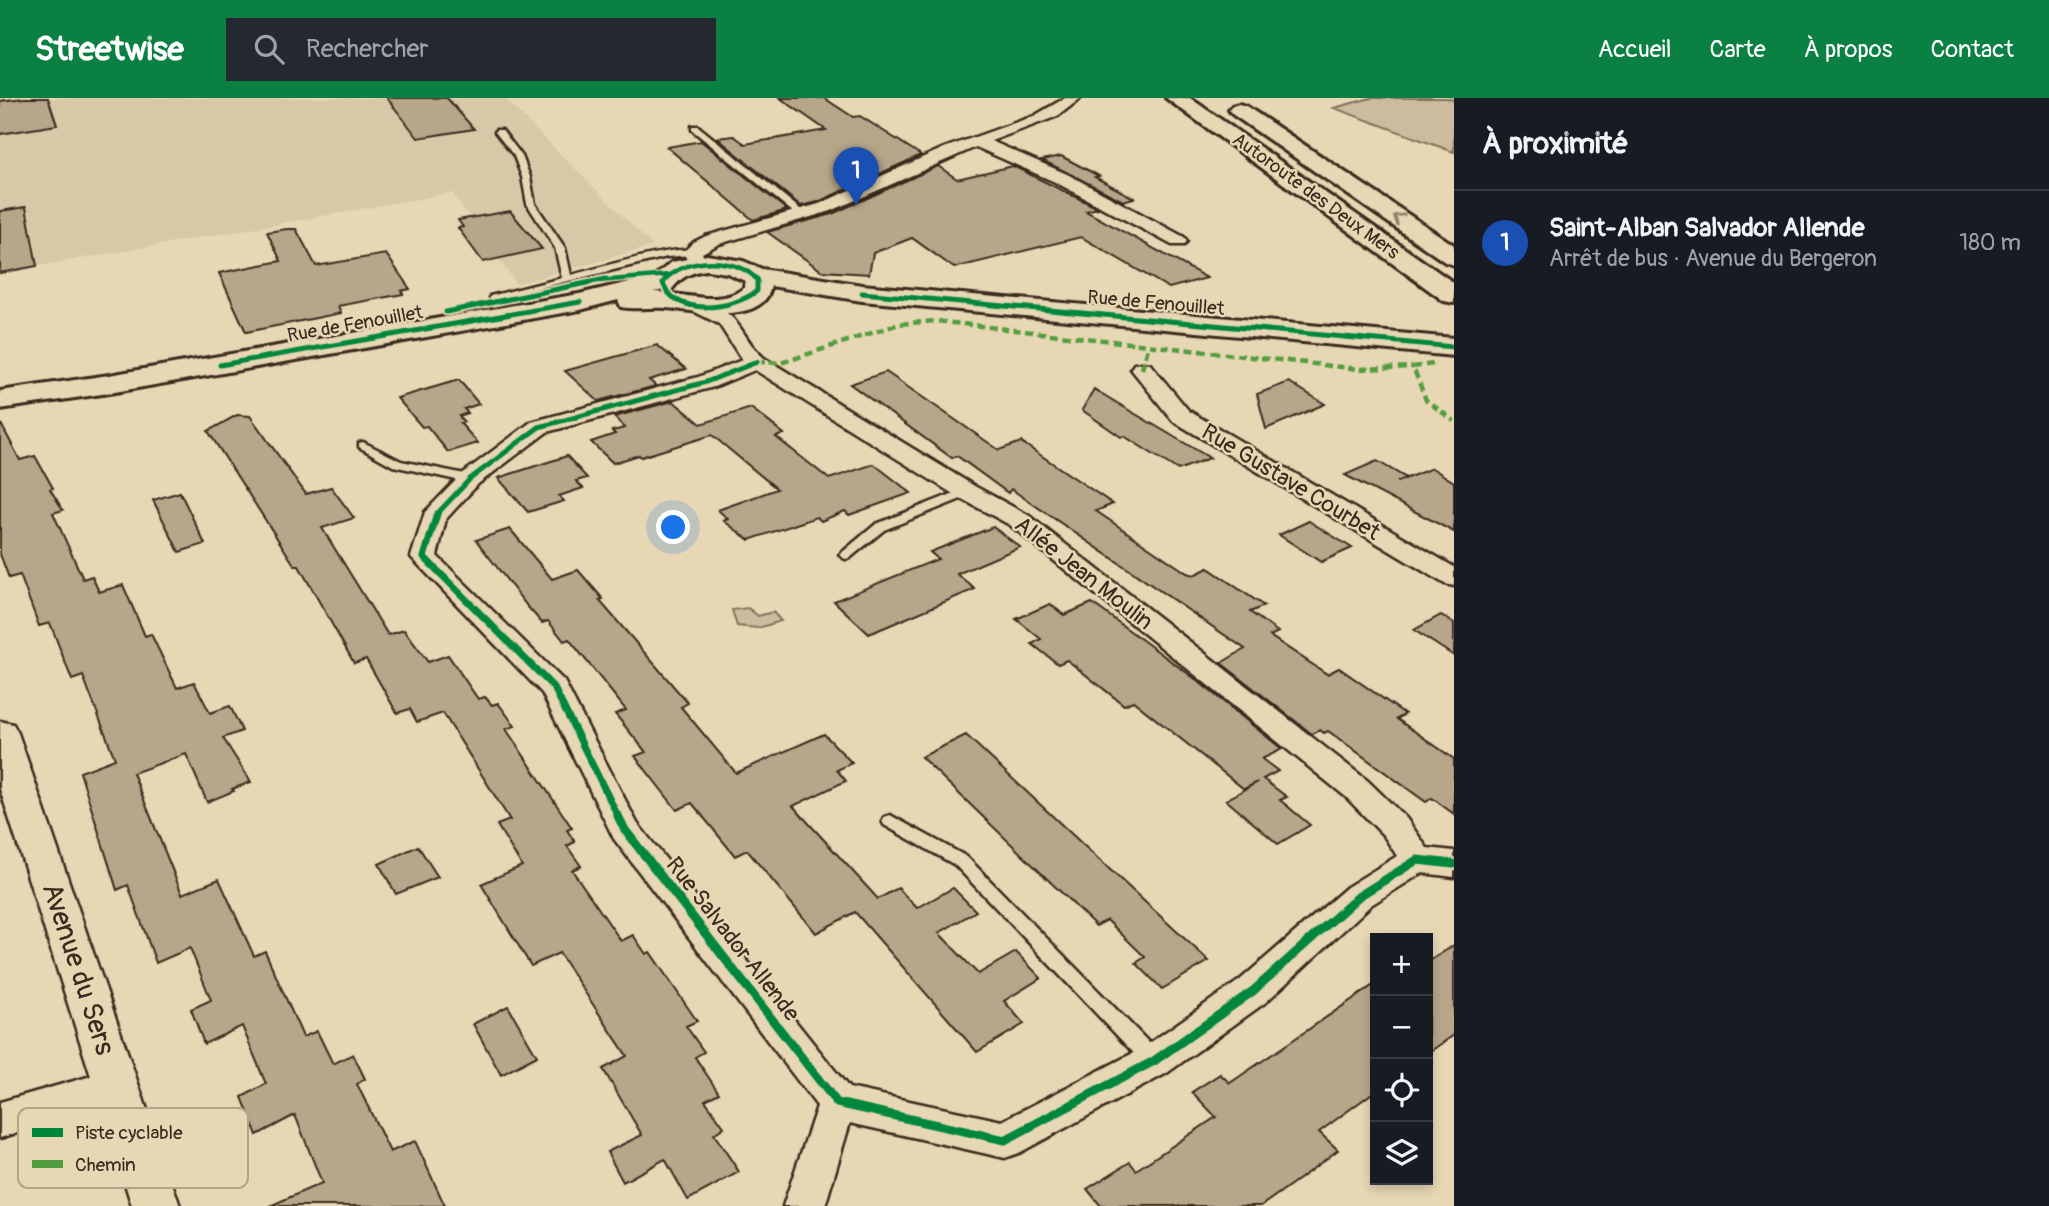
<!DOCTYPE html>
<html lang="fr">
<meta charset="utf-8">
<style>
:root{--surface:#171b24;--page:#242831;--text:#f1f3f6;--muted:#9ea1a6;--line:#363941;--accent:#0b8043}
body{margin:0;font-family:Pangolin,sans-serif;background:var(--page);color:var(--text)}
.controls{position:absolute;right:21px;bottom:21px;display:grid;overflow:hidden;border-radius:0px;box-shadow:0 4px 10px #0003}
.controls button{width:63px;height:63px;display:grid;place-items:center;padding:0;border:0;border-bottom:2px solid var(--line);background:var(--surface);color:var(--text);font:35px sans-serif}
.you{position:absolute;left:674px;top:430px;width:24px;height:24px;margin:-18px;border:5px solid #fff;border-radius:50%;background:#1a73e8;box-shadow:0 0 0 10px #1a73e833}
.badge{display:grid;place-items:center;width:46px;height:46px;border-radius:50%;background:var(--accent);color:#fff;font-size:23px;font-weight:700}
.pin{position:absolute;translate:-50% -58px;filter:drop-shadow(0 2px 4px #0008)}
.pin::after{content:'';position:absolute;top:37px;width:24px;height:21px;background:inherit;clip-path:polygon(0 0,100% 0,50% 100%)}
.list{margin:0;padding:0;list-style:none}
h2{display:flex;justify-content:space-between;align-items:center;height:91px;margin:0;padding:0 28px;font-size:30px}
h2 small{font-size:23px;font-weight:400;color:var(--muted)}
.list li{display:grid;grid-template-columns:46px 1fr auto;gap:21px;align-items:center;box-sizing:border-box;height:105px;padding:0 28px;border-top:2px solid var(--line)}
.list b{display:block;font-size:26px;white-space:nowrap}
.list p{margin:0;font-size:23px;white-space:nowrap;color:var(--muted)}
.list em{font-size:23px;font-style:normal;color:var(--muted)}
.icon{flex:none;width:38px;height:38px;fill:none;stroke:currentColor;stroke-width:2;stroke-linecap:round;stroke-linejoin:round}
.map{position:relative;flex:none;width:1454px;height:1108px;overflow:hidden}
header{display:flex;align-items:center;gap:42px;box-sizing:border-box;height:98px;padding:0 35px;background:var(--accent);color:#fff}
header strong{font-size:33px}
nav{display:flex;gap:38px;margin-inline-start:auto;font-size:24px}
.search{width:490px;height:63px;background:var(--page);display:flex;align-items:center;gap:18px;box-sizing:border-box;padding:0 24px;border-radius:0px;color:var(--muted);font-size:26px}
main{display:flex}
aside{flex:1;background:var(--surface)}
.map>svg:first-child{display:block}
.built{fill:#d9c8a7}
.green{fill:#ccbb9c;stroke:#84725d;stroke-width:2}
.building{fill:#b7a68a;stroke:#3b2a1e;stroke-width:2}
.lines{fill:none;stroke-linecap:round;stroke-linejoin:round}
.service-casing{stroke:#3b2a1e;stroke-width:5}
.minor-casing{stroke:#3b2a1e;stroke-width:5}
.tertiary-casing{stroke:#3b2a1e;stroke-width:5}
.secondary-casing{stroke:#3b2a1e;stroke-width:6}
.motorway-casing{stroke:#3b2a1e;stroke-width:6}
.service{fill:#e8d7b4;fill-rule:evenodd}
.minor{fill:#e8d7b4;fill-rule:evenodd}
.tertiary{fill:#e8d7b4;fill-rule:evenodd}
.secondary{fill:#e8d7b4;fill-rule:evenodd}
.motorway{fill:#e8d7b4;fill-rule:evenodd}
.quiet{stroke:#529c3f;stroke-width:4.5;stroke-dasharray:8 4.5;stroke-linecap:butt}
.cycleway-far3-casing{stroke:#e8d7b4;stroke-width:7}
.cycleway-far2-casing{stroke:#e8d7b4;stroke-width:9}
.cycleway-far1-casing{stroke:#e8d7b4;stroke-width:11}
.cycleway-casing{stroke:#e8d7b4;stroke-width:13}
.cycleway-far3{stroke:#00873e;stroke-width:4.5}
.cycleway-far2{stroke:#00873e;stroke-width:5}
.cycleway-far1{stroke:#00873e;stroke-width:7}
.cycleway{stroke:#00873e;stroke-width:9}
.oneway{stroke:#928069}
.labels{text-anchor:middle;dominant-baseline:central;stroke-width:5;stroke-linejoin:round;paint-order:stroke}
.far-street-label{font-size:19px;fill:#3b2a1e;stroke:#e8d7b4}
.street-label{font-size:23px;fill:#3b2a1e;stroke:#e8d7b4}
.near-street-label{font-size:28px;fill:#3b2a1e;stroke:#e8d7b4}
.key{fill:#e8d7b4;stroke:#b4a387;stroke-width:2}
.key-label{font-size:19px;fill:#3b2a1e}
</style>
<header>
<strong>Streetwise</strong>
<div class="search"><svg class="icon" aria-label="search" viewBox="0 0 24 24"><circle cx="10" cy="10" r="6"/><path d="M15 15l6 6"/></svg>Rechercher</div>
<nav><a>Accueil</a><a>Carte</a><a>À propos</a><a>Contact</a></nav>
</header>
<main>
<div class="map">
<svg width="1454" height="1108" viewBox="0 0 1454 1108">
<rect width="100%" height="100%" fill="#e8d7b4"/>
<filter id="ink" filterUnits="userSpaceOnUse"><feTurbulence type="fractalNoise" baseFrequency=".0143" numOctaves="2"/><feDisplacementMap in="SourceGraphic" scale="14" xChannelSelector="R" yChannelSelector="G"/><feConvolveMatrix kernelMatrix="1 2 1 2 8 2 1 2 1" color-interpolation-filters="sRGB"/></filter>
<g filter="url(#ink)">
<path class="built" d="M 0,0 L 504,0 L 653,148 L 516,186 L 452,95 L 0,175 Z"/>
<g class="green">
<path d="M 1371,0 L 1447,0 L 1454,2 L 1454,54 L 1334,10 Z"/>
<path d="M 748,510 L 758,518 L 773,514 L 781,523 L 758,530 L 737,528 L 732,512 Z"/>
</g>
<g class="building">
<path d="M 24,0 L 48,0 L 57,27 L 0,36 L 0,3 Z"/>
<path d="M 387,0 L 447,0 L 474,31 L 418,40 Z"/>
<path d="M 780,0 L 824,0 L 853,19 L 860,18 L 921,57 L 818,104 L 801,108 L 717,40 L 734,38 L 745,46 L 826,32 Z"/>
<path d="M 701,43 L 787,112 L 753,122 L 667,49 Z"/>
<path d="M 1061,58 L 1099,78 L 1095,79 L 1134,100 L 1123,103 L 1042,62 Z"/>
<path d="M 938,68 L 957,81 L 1013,68 L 1098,110 L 1086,113 L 1207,180 L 1169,190 L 1081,139 L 954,170 L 912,140 L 873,155 L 869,176 L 822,173 L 767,134 L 832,116 Z"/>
<path d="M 26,109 L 37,168 L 0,175 L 0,113 Z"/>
<path d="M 510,113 L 542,151 L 483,164 L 458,130 L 463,129 L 458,122 Z"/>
<path d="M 287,131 L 296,131 L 316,168 L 386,156 L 410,191 L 401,193 L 403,196 L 338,208 L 341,215 L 246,234 L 219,175 L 281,163 L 267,134 Z"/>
<path d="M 657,247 L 686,271 L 649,282 L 656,288 L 598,303 L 565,273 Z"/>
<path d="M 886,274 L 999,352 L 1021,344 L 1113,406 L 1096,413 L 1140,443 L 1187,475 L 1194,477 L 1208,470 L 1264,508 L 1250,514 L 1278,534 L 1270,538 L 1327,576 L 1339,570 L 1405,616 L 1397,621 L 1454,661 L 1454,716 L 1432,700 L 1426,704 L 1328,633 L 1324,635 L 1320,632 L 1312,636 L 1221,565 L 1245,551 L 1011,391 L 1008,395 L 957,358 L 952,360 L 850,286 Z"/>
<path d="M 459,282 L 479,306 L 464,311 L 468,315 L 459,318 L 464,324 L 460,325 L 478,345 L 448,354 L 427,328 L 422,329 L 397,300 Z"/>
<path d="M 1289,284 L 1325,306 L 1266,331 L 1257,296 Z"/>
<path d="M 1094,291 L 1132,314 L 1210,360 L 1178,372 L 1124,338 L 1121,339 L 1082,312 Z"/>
<path d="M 673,303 L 701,326 L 751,310 L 784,336 L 776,339 L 829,381 L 874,366 L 911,395 L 849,417 L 845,413 L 821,423 L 817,419 L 749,442 L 724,423 L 728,421 L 718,412 L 777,391 L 712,337 L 641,359 L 639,357 L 613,365 L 591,344 L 615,336 L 612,333 L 625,330 L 614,319 Z"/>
<path d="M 237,317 L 250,318 L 306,396 L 331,389 L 354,420 L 322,430 L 388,537 L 404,532 L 428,564 L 448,557 L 478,601 L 485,599 L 492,607 L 498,605 L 515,628 L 506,631 L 572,730 L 567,732 L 575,744 L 567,748 L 581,768 L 572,772 L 621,843 L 633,837 L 646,856 L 650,854 L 697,923 L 686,928 L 704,954 L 695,959 L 719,995 L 705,1002 L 724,1029 L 714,1036 L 739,1074 L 688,1102 L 665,1061 L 623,1084 L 607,1054 L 642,1037 L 603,971 L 627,958 L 559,855 L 531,868 L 481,786 L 522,768 L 497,727 L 510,722 L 443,615 L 417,624 L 410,611 L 397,615 L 366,561 L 354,565 L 299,468 L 295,468 L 208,333 Z"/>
<path d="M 0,324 L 20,362 L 35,358 L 53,390 L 50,391 L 63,412 L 53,415 L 83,481 L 92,478 L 99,494 L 123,487 L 145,538 L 151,536 L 177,590 L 194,584 L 210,615 L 230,608 L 242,633 L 223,640 L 251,684 L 232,691 L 234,693 L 207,704 L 186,656 L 133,675 L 182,796 L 219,781 L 254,858 L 265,853 L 303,939 L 317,933 L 333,966 L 353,956 L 365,981 L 357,986 L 390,1054 L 415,1043 L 445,1108 L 270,1108 L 322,1085 L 295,1017 L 257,1037 L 242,999 L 266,986 L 242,928 L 204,946 L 191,911 L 211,902 L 190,850 L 156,865 L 128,787 L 117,792 L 80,674 L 115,661 L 83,578 L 72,582 L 50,525 L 39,528 L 20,477 L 9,480 L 0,456 Z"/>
<path d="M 567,358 L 587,380 L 576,383 L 583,390 L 559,398 L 564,403 L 528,414 L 498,380 Z"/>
<path d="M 1377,363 L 1406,380 L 1397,384 L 1432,370 L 1454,384 L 1454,434 L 1345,377 Z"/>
<path d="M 180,394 L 205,446 L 179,454 L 153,402 Z"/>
<path d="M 1309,423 L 1352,450 L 1321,464 L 1279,437 Z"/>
<path d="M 993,429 L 1020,449 L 957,476 L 975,491 L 869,536 L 834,503 L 938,461 L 930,454 Z"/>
<path d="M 510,431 L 552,481 L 578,472 L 603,501 L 599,502 L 688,605 L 681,609 L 736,675 L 824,636 L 852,665 L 837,672 L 846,683 L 793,708 L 878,801 L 898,790 L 917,810 L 953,790 L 976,813 L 939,835 L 978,876 L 1016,854 L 1041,880 L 1004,903 L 1024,926 L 977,954 L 855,814 L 816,835 L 747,752 L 735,758 L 692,705 L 677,712 L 635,658 L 646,654 L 615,616 L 626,612 L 569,541 L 564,543 L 548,523 L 542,525 L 527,508 L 476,442 Z"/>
<path d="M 1092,505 L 1194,580 L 1282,651 L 1262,661 L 1278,673 L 1263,681 L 1287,699 L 1280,702 L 1310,727 L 1278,746 L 1226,702 L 1258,684 L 1244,691 L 1133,603 L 1124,607 L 1067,562 L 1058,566 L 1032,546 L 1041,541 L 1016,521 L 1050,506 L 1064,517 Z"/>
<path d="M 1441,517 L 1454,525 L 1454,558 L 1414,532 Z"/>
<path d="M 966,637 L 1094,757 L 1209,863 L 1162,891 L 1136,865 L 1145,859 L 1107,822 L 1096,828 L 921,659 Z"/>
<path d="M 418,748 L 438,779 L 396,796 L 379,766 Z"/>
<path d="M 1454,847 L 1454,937 L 1428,955 L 1428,864 Z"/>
<path d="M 1375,886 L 1375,993 L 1319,1034 L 1338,1052 L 1299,1081 L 1261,1108 L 1101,1108 L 1087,1091 L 1130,1064 L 1136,1072 L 1216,1019 L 1192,994 L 1220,976 L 1230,985 Z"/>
<path d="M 508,908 L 537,958 L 501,977 L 473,926 Z"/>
</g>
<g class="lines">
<defs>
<g id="service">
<path d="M 692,28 L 698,28 L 805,115 L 805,119 L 799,119 L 692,32 Z"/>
<path d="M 496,32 L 502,32 L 522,58 L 530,79 L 535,106 L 565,150 L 571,177 C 593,172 681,144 697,154 L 692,157 L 667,159 L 490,202 L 490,198 L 562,180 L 555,150 L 527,106 L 522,79 L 514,58 L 495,34 Z"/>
<path d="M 363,344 L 401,363 L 470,377 L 476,381 L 470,385 L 393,368 L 359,349 L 359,345 Z"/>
<path d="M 967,390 L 973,394 L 971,397 L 884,432 L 850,460 L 845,461 L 839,457 L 876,426 Z"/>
<path d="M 890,717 L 967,759 L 1161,957 L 1163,963 L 1161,969 L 1154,971 L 1147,969 L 955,767 L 884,727 L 882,723 L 884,719 Z"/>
</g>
<g id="minor">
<path d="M 1065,0 L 1081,0 L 1058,18 L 991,43 L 1067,76 L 1184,139 L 1187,143 L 1184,147 L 1172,147 L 1055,84 L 976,49 L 831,113 L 719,146 L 702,155 L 707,166 L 705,170 L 691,170 L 683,154 L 694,144 L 706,138 L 819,106 L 944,50 L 1034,18 Z"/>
<path d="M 700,203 C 743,214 737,236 764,260 L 976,389 L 1028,417 L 1368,683 L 1406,720 L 1427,750 L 1454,753 L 1454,779 L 1422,775 L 1371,807 L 1266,904 L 1167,975 L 1019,1055 L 1005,1060 L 850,1025 L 825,1108 L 783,1108 L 817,1008 L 614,741 L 542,595 L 411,459 L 425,414 L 462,376 L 531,324 L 698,279 L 742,262 L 719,226 L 693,213 L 690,209 L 693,205 ZM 755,272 L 958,399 L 1010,427 L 1346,699 L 1384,738 L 1397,758 L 1347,789 L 1240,882 L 1141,951 L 1002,1023 L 849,990 L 637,725 L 564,583 L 437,458 L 446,421 L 478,386 L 547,334 L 714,289 Z"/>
<path d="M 1142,265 L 1150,266 L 1189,313 L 1454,469 L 1454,488 L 1445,486 L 1173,323 L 1131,271 L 1134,266 Z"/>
<path d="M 116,971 L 130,976 L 135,988 L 130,1000 L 0,1040 L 0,1004 Z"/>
</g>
<path id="tertiary" d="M 0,623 L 13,626 L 18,635 L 180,1108 L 132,1108 L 0,691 Z"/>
<path id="secondary" d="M 707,157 L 743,163 L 762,171 L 862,187 L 1454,240 L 1454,258 L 862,203 L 771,188 C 764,229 692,212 666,210 C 651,209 636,212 621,209 L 618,202 L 580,212 L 109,295 L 0,311 L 0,293 L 109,277 L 579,196 L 655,178 L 672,164 ZM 707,172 L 727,175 L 745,183 L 744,190 C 720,210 681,194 653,194 L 672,191 C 682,178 691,174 707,172 Z"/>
<g id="motorway">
<path d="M 1166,0 L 1190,0 L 1454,185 L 1454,205 L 1444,203 Z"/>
<path d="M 1239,6 L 1246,8 L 1454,147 L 1454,167 L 1445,164 L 1232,16 L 1229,12 L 1232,8 Z"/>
</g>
</defs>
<use href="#service" class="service-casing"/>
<use href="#minor" class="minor-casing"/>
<use href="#tertiary" class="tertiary-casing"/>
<use href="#secondary" class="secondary-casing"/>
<use href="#motorway" class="motorway-casing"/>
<use href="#service" class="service"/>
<use href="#minor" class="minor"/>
<use href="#tertiary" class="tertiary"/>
<use href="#secondary" class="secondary"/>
<use href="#motorway" class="motorway"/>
<g class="quiet">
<path d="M 757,264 L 781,265 L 899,226 L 936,223 L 1358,271 L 1413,269"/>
<path d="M 1433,266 L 1413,269 L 1426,302 L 1454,323"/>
<path d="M 1142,271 L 1149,247"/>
</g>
<defs>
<g id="cycleway-far3">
<path d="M 598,183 L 669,177"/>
<path d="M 664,183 C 685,158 738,158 758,183"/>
</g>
<g id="cycleway-far2">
<path d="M 666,181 L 663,185 C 675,220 734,211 757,193 L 757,181"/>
<path d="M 862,195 L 1454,249"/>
<path d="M 446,214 L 606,181"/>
<path d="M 220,267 L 580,204"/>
<path d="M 435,418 L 470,381 L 539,329 L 706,284 L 757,264"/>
</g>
<path id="cycleway-far1" d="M 437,416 L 424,459 L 554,590 L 619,720"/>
<path id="cycleway" d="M 618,718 L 625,732 L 837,1005 L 1005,1042 L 1154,963 L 1253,893 L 1359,798 L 1417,762 L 1454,766"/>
</defs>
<use href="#cycleway-far3" class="cycleway-far3-casing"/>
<use href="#cycleway-far2" class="cycleway-far2-casing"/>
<use href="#cycleway-far1" class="cycleway-far1-casing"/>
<use href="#cycleway" class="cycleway-casing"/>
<use href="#cycleway-far3" class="cycleway-far3"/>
<use href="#cycleway-far2" class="cycleway-far2"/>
<use href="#cycleway-far1" class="cycleway-far1"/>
<use href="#cycleway" class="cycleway"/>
</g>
<defs><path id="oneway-chevron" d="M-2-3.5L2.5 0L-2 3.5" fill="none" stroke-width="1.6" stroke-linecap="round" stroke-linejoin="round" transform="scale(1.75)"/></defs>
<use class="oneway" href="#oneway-chevron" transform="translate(1398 120) rotate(-146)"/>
</g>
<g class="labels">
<g class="far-street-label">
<text transform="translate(1316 98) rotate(36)">Autoroute des Deux Mers</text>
<text transform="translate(1156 205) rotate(5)">Rue de Fenouillet</text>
<text transform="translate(355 226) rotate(-10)">Rue de Fenouillet</text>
</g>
<g class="street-label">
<text transform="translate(1291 384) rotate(31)">Rue Gustave Courbet</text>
<text transform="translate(1084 475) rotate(38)">Allée Jean Moulin</text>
<text transform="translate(733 841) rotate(52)">Rue Salvador Allende</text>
</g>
<g class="near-street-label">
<text transform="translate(78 871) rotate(72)">Avenue du Sers</text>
</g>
</g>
<rect x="18" y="1010" width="230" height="80" rx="10" class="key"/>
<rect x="32" y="1030" width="31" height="9" fill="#00873e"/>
<rect x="32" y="1062" width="31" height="8" fill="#529c3f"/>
<g class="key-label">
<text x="75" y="1041">Piste cyclable</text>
<text x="75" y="1073">Chemin</text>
</g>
</svg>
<div class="controls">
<button>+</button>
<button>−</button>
<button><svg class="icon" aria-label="locate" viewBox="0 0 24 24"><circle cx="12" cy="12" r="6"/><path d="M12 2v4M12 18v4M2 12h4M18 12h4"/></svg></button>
<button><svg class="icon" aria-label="layers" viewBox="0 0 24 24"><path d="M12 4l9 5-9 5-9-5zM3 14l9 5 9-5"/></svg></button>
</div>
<div class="you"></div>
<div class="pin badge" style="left:856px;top:107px;background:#1a4fb4">1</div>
</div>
<aside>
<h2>À proximité<small></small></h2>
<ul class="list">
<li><span class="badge" style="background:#1a4fb4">1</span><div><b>Saint-Alban Salvador Allende</b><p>Arrêt de bus · Avenue du Bergeron</p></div><em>180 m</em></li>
</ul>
</aside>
</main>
